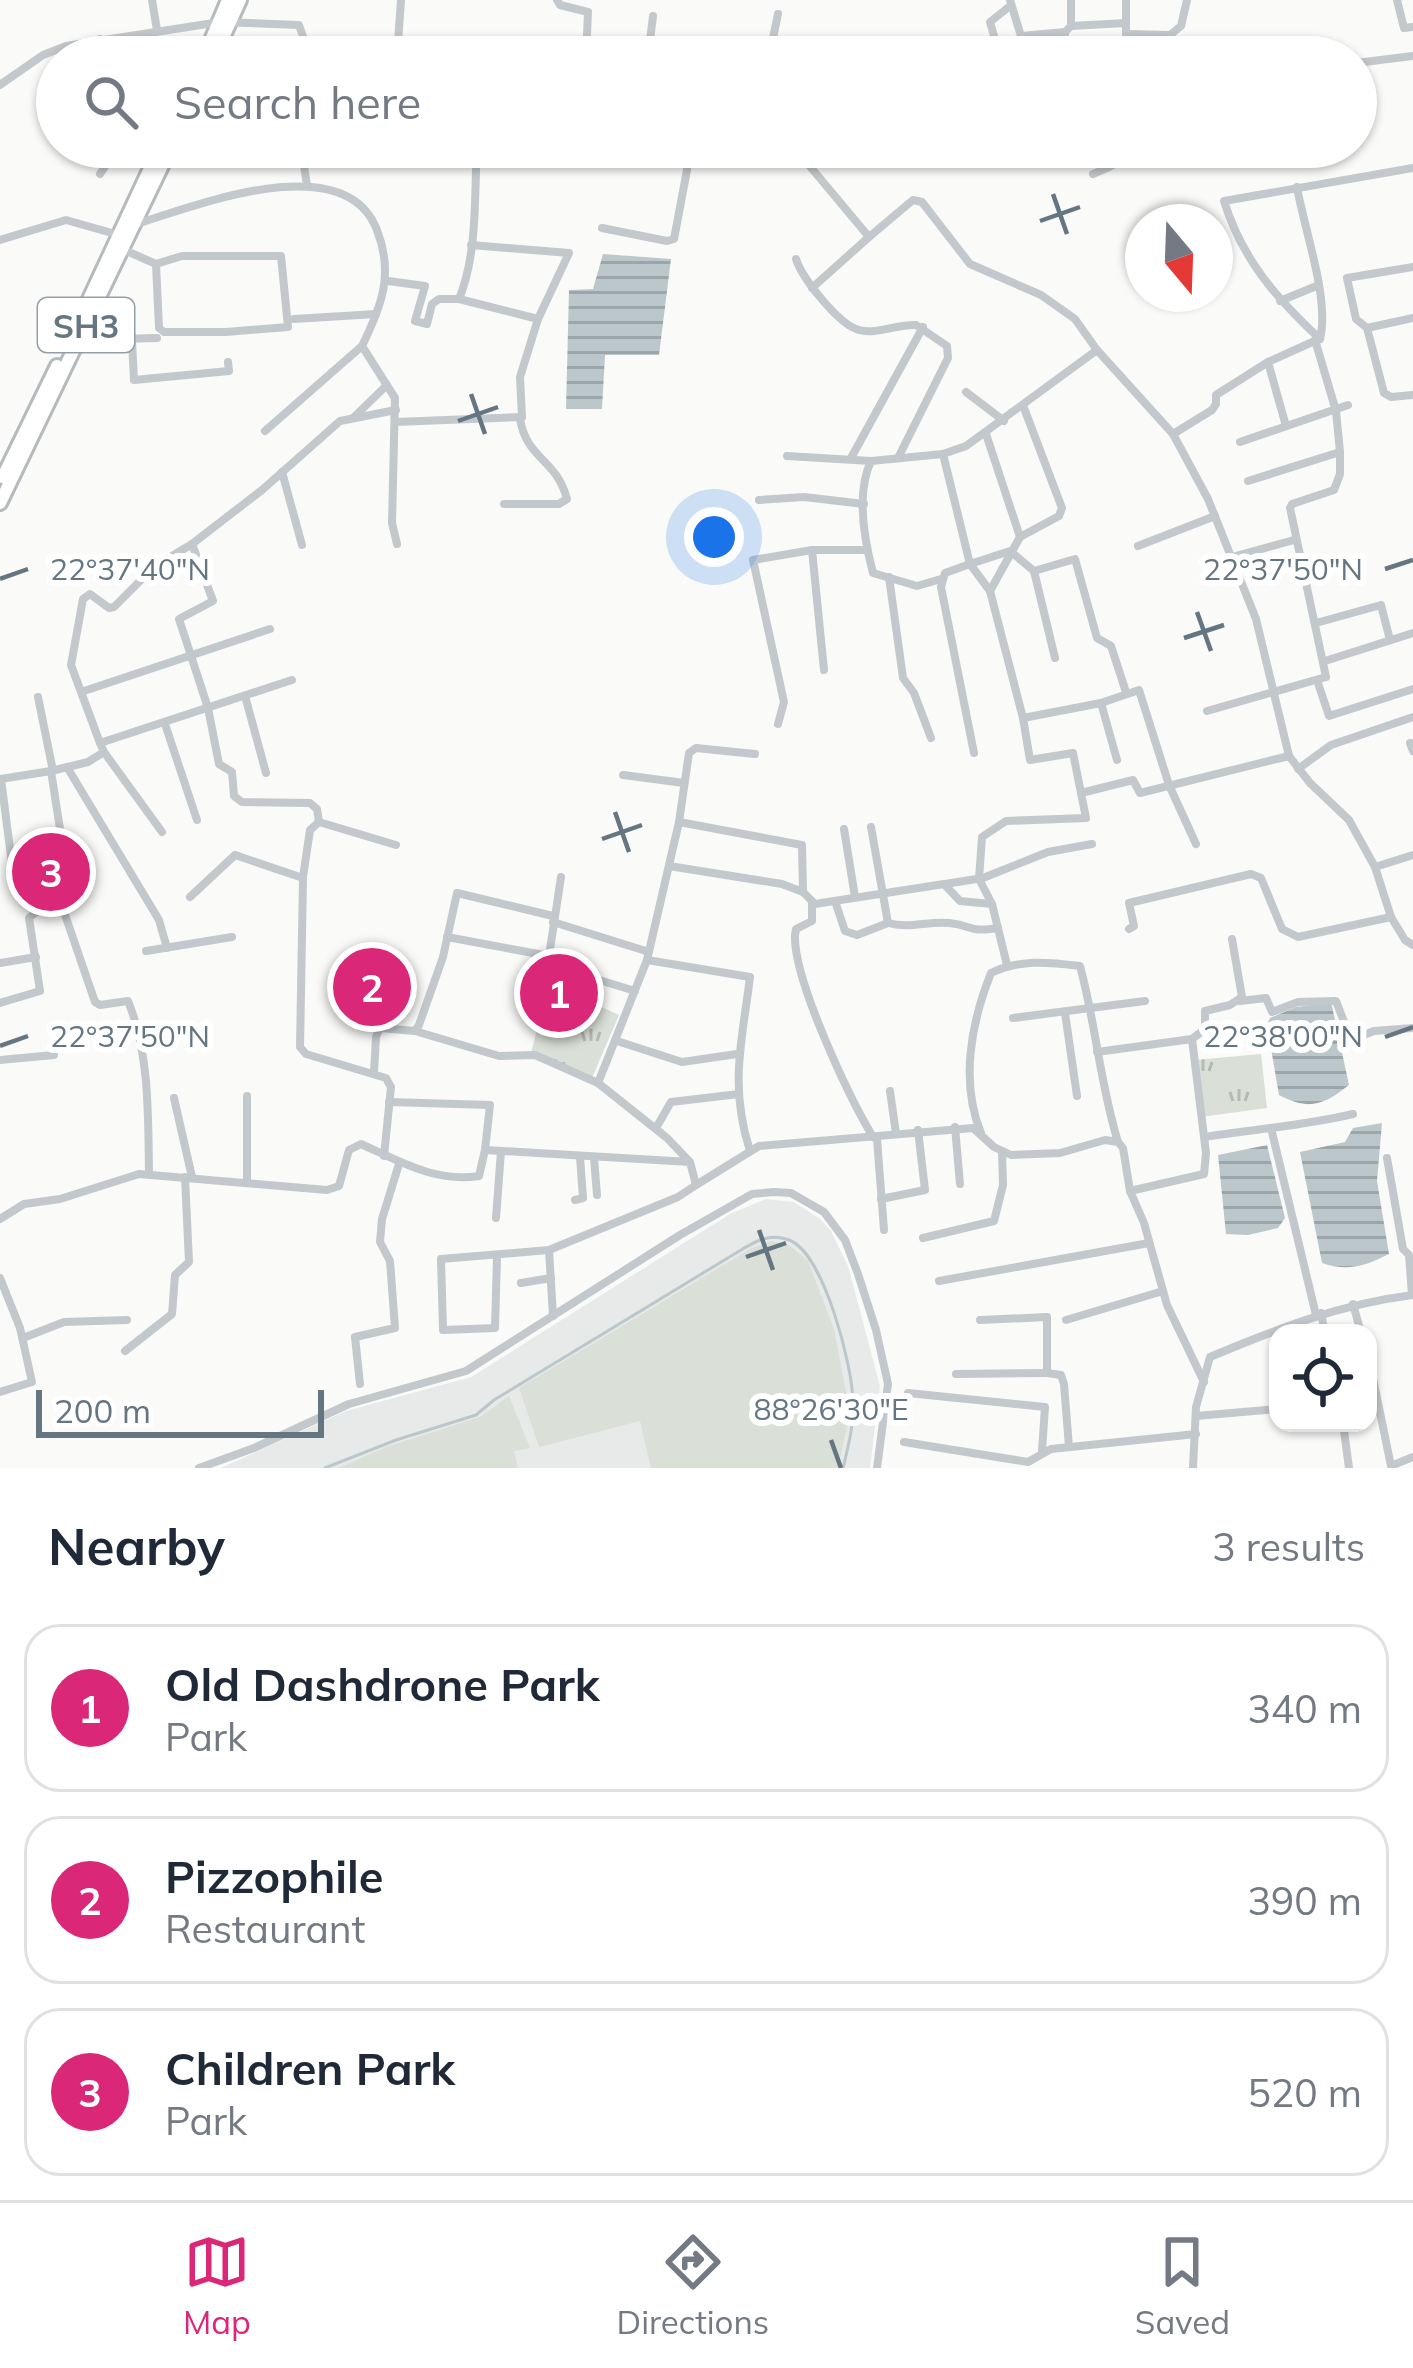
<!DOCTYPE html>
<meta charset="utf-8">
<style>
:root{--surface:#fff;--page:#f2f2f3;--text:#1f2937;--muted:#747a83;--line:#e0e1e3;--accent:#db2777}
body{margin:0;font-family:Mulish,sans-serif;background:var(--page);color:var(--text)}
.controls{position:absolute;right:36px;bottom:36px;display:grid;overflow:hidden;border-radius:24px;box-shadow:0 3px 9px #0004}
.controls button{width:108px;height:108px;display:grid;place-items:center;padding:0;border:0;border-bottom:3px solid var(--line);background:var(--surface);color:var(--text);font:60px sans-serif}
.compass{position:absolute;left:1125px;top:204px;width:108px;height:108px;border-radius:50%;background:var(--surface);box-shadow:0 3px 9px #0004;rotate:161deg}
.scale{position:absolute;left:36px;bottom:30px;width:288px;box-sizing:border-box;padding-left:12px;border:6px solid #657683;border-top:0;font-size:33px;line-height:42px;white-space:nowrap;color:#657683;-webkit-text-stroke:9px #fff;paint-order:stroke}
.you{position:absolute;left:714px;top:537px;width:42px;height:42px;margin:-30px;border:9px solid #fff;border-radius:50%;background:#1a73e8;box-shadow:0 0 0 18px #1a73e833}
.badge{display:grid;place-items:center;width:78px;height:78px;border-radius:50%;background:var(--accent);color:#fff;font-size:39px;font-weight:700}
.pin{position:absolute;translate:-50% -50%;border:6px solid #fff;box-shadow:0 3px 12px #0006}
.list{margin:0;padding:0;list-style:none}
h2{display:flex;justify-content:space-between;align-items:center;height:156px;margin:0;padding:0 48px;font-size:51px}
h2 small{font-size:39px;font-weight:400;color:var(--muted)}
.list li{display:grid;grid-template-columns:78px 1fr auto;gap:36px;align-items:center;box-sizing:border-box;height:168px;margin:0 24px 24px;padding:0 24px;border:3px solid var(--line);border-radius:36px}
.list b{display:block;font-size:45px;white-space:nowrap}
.list p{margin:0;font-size:39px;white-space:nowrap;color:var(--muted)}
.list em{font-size:39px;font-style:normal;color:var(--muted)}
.icon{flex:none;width:66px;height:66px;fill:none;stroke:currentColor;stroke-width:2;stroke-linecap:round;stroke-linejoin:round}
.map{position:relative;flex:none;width:1413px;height:1468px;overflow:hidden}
.search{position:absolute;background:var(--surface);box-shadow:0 3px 9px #0004;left:36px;right:36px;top:36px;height:132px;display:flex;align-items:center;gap:30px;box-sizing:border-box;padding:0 42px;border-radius:66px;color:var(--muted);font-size:45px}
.sheet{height:732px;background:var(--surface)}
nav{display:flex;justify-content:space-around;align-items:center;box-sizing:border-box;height:168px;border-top:3px solid var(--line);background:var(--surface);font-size:33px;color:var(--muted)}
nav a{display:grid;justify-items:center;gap:6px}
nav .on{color:var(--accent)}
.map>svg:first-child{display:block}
.built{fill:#e8e9e9}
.grass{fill:#dadfd7}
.park{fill:url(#park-tufts)}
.water{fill:url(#water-rules)}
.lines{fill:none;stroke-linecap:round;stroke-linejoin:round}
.stream{stroke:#bbc7cb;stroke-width:3}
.primary-casing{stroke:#b5babe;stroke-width:18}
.minor{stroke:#c3c8cc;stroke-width:8}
.primary{stroke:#fff;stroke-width:12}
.ticks{fill:none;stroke:#657683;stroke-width:4.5}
.labels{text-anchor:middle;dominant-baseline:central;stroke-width:12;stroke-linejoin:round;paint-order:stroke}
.shield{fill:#fff;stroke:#939fa8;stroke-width:3}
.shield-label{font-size:33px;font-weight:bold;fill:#657683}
.ticks-label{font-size:30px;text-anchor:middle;fill:#657683;stroke:#fff;stroke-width:12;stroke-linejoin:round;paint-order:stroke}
</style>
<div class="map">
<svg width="1413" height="1468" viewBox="0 0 1413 1468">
<defs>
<pattern id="park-tufts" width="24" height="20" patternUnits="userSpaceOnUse" patternTransform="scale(3)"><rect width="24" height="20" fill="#dadfd7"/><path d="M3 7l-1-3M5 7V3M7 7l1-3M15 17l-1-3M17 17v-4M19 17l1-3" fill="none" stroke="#b4b9b4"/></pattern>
<pattern id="water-rules" width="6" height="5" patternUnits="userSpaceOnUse" patternTransform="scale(3)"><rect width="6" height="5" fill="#bbc7cb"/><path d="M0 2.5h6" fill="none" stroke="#9ca6aa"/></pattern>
</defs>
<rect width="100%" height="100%" fill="#fafaf8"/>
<path class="built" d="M 766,1199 L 794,1202 L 820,1219 L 831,1231 L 848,1266 L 880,1386 L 870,1468 L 221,1468 L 346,1411 L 471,1377 L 730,1214 Z"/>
<g class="grass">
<path d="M 771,1241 L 789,1245 L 808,1261 L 834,1329 L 850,1413 L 838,1468 L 651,1468 L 640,1421 L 539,1447 L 519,1388 L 750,1249 Z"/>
<path d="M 509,1396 L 530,1448 L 514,1451 L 518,1468 L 338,1468 L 386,1447 L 480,1417 Z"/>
</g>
<g class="park">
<path d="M 557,987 L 619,1015 L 592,1078 L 531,1053 L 546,994 L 554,996 Z"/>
<path d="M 1261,1054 L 1267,1108 L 1201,1117 L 1195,1060 Z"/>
</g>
<g class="water">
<path d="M 603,254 L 671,259 L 659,355 L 605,355 L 602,409 L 566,409 L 569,290 L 593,289 Z"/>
<path d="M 1328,1003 L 1332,1006 L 1349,1085 C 1323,1105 1310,1111 1279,1095 L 1267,1025 L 1270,1018 L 1296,1007 Z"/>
<path d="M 1382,1123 L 1377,1181 L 1389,1254 C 1365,1266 1348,1272 1322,1263 L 1300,1152 L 1345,1142 L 1353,1128 Z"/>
<path d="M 1267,1145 L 1285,1218 L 1278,1228 L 1248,1235 L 1226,1234 L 1218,1155 Z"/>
</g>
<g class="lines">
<path class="stream" d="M 325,1468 L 396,1440 L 476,1415 L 494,1400 L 736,1253 C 753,1243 768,1232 789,1240 C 824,1253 853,1367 853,1403 C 854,1425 848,1447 843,1468"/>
<defs>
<g id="primary">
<path d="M 204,57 L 228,0"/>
<path d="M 214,57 L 240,0"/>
<path d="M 84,310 L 160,147"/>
<path d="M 3,477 L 57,366"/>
<path d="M 0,503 L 171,147"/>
</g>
</defs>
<use href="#primary" class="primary-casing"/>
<g class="minor">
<path d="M 152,0 L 157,30"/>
<path d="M 557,0 L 560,5 L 588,12 L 586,57"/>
<path d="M 1010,0 L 1021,36 L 1065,32"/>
<path d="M 1126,0 L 1126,57"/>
<path d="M 1397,0 L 1404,28 L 1413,27"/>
<path d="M 1071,26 L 1126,23"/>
<path d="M 1128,34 L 1170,35 L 1181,26 L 1187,0"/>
<path d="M 1171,35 L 1176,57"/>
<path d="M 100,39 L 103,57"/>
<path d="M 397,57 L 401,0"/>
<path d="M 481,57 L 481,56"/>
<path d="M 648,57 L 653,16"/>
<path d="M 769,57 L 778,14"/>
<path d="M 1000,57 L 990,22 L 1010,6"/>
<path d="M 1065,57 L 1065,32 L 1071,26 L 1071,0"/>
<path d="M 1356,63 L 1413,56"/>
<path d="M 0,85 L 43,55 L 66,46 L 220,22 L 299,25 L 310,57"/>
<path d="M 122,147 L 151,164"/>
<path d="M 301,147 L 307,185"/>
<path d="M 760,147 L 798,152 L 869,237 L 913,200 L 922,202 L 970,264 L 1041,295 L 1075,319 L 1097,350 L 1173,434 L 1208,499 L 1256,619 L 1289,756 L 1310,783 L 1349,820 L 1375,867 L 1391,917 L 1405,940 L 1413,945"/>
<path d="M 476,159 L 544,163"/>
<path d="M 100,174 L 118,147"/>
<path d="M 1093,174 C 1107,168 1125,162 1130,147"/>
<path d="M 1297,187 C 1304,229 1330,299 1320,339"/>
<path d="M 136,224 C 195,206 345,146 377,230 C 394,274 382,305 362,346 L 395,398 L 392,523 L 397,544"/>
<path d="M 602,228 L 667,241 L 674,239 L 687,170 L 685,147"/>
<path d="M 0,240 L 66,220 L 119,235"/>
<path d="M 471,245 L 569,253 L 538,319"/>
<path d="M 122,249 L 156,264 L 182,256 L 281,256 L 288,327 L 226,332 L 164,332 L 159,328 L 156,264"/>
<path d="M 796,259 C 802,278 839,325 859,330 C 875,335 898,324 916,325 L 947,346 L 948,358 L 898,458"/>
<path d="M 388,281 L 425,286 L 415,321 L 427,324 L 432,304 L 439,299 L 459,299 C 478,253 474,196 477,147"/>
<path d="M 812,288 L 869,237"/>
<path d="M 1280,301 L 1319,285"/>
<path d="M 1413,318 L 1367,328 L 1384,393 L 1391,397 L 1413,395"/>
<path d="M 294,319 L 376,314"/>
<path d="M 1367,328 L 1356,319 L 1347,278 L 1413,267"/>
<path d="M 1320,339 C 1276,298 1242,259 1224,201 L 1413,168"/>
<path d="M 79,340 L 157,338"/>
<path d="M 1315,340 L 1336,411 L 1340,452"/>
<path d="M 132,341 L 134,380 L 229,371 L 228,362"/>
<path d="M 1268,362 L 1286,426"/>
<path d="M 966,392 L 1004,421"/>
<path d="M 354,417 L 387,385"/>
<path d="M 395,422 L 522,417 L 520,377 L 538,319 L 459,299"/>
<path d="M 265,431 L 362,346"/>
<path d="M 986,434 L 1020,537"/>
<path d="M 1173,434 L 1212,410 L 1216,404 L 1216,395 L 1268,362 L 1319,339"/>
<path d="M 1240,442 L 1348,405"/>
<path d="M 943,454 L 970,564 L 945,573 L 941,587 L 974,753"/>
<path d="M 787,456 L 871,461"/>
<path d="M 851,458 L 923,327"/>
<path d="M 282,472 L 302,545"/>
<path d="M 759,500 L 804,497 L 864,504"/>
<path d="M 504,504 L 559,504 L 567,499 C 556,458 527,460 520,419"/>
<path d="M 1138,546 L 1215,516"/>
<path d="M 812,550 L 824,670"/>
<path d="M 1232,557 L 1294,540"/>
<path d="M 1034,571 L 1055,658"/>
<path d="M 889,577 L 903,678 L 914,693 L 931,738"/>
<path d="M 941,579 L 917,586 L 873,573 C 864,539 856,493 871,461 L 943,454 L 966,446 L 1097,350"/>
<path d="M 990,591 L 970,564 L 1010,551 L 1034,571 L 1075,559 L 1097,638 L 1111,646 L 1126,692"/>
<path d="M 1316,623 L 1381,605 L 1390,640"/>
<path d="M 1325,661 L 1413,633"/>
<path d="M 1317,680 L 1329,716 L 1413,689"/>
<path d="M 81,692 L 270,629"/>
<path d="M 245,696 L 266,773"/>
<path d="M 38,697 L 53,771"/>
<path d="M 1101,703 L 1117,760"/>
<path d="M 1207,711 L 1326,677 L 1290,508 L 1292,504 L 1334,490 L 1340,474 L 1340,452 L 1248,481"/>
<path d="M 1023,718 L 1101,703 L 1139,690 L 1169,785 L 1196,844"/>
<path d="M 165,724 L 197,820"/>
<path d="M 778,724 L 784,702 L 753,560 L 812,550 L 867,550"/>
<path d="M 100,743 L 71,665 L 83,599 L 90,594 L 109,608 L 114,607 L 154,567 L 192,544"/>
<path d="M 1410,743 L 1413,751"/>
<path d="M 104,752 L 162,832"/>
<path d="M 67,767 L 159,920 L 167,948"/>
<path d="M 1298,769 L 1331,745 L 1413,717"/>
<path d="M 51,771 L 88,762 L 104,752 L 100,743 L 292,680"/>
<path d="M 623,775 L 684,783"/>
<path d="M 0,779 L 51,771 L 71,900 L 62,906 L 95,1002 L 100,1005 L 128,1001 C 150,1055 148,1116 149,1174"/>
<path d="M 1,779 L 14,880"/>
<path d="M 1081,793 L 1133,780 L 1140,793 L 1289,756"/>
<path d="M 319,822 L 317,809 L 310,803 L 242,802 L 234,796 L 232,772 L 219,764 L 208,708 L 179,619 L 213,601 L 192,544 L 262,490 L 340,421 L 396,410"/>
<path d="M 679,822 L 802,845 L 803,892"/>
<path d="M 844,829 L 855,897"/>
<path d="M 669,866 L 782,884 L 803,892 L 815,904 L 944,884 L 960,901 L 992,904 L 1007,965"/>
<path d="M 1375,867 L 1413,855"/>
<path d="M 303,877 L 310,830 L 319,822 L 396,845"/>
<path d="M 945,884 L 983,878 L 1048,852 L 1092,844"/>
<path d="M 190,897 L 235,855 L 303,878 L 300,1047 L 306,1054 L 386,1078 L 391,1087 L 384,1156"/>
<path d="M 835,901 L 845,931 L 857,935 L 888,923 L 871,827"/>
<path d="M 812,903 L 812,921 L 796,929 L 795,935 C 793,979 849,1097 873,1137"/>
<path d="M 992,904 L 979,879 L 982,837 L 1006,821 L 1086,818 L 1073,753 L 1030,760 L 1023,718 L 990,591 L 1020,537 L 1059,516 L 1062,508 L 1024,408"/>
<path d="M 553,922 L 649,952"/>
<path d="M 888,923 C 908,929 928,921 949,923 C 973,925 967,933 998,928"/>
<path d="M 1129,929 L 1134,926 L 1129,903 L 1251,874 L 1261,878 L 1282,929 L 1298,937 L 1391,917"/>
<path d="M 447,937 L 549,956 L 547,964 L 635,991"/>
<path d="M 146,951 L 232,937"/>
<path d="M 549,956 L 561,877"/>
<path d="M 647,960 L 750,977 C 742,1042 729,1085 750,1151"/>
<path d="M 0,963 L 36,957"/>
<path d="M 1240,1001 L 1266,998 L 1272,1012 L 1298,1002 L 1336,1001 L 1351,1040 L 1374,1031 L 1413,1028"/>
<path d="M 0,1003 L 40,991 L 29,918 L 35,913 L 62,906"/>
<path d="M 1065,1013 L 1077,1096"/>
<path d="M 1013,1018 L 1145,1001"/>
<path d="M 415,1031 L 499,1056 L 535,1055 L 598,1083"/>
<path d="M 1192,1039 L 1205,1029 L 1205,1011 L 1230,1005 L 1242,997 L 1232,939"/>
<path d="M 617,1041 L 682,1062 L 737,1054"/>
<path d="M 1097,1052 L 1192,1039 L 1206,1153 L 1204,1174 L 1130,1191"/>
<path d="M 0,1060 L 54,1055"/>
<path d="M 374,1072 L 376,1037 L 380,1028 L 415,1031 L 419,1025 L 443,957 L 457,893 L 553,916"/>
<path d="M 890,1091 L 896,1134"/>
<path d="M 174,1098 L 192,1177"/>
<path d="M 389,1102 L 490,1105 L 485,1150"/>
<path d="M 955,1127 L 960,1184"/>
<path d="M 656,1128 L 671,1102 L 739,1094"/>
<path d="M 1271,1128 L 1316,1315"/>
<path d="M 981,1133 C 960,1082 971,1023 991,973 C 1020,959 1048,962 1080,966 C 1096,1025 1100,1084 1118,1142"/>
<path d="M 1204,1137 C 1255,1129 1302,1126 1353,1114"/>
<path d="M 877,1139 L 884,1230"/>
<path d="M 594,1158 L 597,1195"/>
<path d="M 1387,1158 L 1403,1249 L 1409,1255 L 1412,1295"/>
<path d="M 689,1161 L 667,1138 L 598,1083 L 647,960 L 679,822 L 689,753 L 696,748 L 755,754"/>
<path d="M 247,1181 L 247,1096"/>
<path d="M 881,1199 L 925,1190 L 918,1130"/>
<path d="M 575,1200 L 583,1198 L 580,1157"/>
<path d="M 496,1218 L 501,1151"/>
<path d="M 0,1219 L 24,1204 L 60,1199 L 139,1174 L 327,1190 L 339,1186 L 349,1150 L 361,1144 C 399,1161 436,1183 479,1176 L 485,1150 L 690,1162 L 696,1185 L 759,1146 L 973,1128 L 994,1147 L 1011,1155 L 1060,1153 L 1105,1140 L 1118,1142 L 1123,1148 L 1130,1191 L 1144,1223 L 1167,1305 L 1204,1382"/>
<path d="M 923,1238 L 994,1221 L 1003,1185 L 1002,1151"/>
<path d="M 549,1250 L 553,1316"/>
<path d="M 497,1257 L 495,1328 L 443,1330 L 441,1259 L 549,1250 L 678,1197 L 696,1185"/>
<path d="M 0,1278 L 20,1328 L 32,1382 L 0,1392"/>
<path d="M 939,1281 L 1149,1243"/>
<path d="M 521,1283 L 551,1278"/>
<path d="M 1353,1304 L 1361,1333"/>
<path d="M 1321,1313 L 1325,1333"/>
<path d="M 980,1320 L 1047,1317 L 1047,1373 L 1061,1375 L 1064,1384 L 1069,1447"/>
<path d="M 1066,1320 L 1163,1291"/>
<path d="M 23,1338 L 64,1322 L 127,1320"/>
<path d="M 125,1351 L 172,1314 L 175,1275 L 189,1262 L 185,1177"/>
<path d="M 1368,1354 L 1391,1466 L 1413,1457"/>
<path d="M 956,1374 L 1047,1373"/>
<path d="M 360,1384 L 355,1337 L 395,1328 L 390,1261 L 380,1242 L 382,1219 L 399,1164"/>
<path d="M 908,1393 L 1045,1407 L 1042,1451"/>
<path d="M 1196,1416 L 1278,1409"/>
<path d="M 1343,1423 L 1349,1468"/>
<path d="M 904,1442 L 1028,1462 L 1051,1449 L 1196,1434"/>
<path d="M 199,1468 L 254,1448 L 349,1404 L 466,1371 L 680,1235 L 752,1194 L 774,1192 L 791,1193 L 824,1212 L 845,1240 L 858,1274 L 876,1330 L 888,1384 L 877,1468"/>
<path d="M 1193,1468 L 1196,1407 L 1210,1357 C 1277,1329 1340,1304 1413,1295"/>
</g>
<use href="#primary" class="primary"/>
</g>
<path class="ticks" d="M 1053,194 L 1067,234M 1040,221 L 1080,207M 471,394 L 485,434M 458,421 L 498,407M 1385,569 L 1413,560M 0,579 L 28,569M 1197,612 L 1211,651M 1184,638 L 1224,625M 615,812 L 629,852M 602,839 L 642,825M 1385,1037 L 1413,1027M 0,1046 L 28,1036M 759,1230 L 773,1270M 746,1257 L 786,1243M 831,1440 L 841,1468"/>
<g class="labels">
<rect class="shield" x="38" y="298" width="96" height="54" rx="9"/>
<g class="shield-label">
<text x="86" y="325">SH3</text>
</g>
</g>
<g class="ticks-label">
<text x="130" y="580">22°37'40"N</text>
<text x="1283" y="580">22°37'50"N</text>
<text x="130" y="1047">22°37'50"N</text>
<text x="1283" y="1047">22°38'00"N</text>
<text x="831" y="1420">88°26'30"E</text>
</g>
</svg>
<div class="controls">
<button><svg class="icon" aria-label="locate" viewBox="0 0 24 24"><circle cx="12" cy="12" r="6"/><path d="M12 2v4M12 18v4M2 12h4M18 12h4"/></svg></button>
</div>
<svg class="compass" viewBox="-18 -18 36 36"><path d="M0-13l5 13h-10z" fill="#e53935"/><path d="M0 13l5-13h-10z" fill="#747a83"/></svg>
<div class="scale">200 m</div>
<div class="you"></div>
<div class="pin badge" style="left:559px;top:993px">1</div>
<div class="pin badge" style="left:372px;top:987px">2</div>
<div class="pin badge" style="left:51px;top:872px">3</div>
<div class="search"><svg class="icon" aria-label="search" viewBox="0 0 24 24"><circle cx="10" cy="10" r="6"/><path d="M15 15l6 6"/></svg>Search here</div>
</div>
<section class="sheet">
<h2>Nearby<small>3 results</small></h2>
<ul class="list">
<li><span class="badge">1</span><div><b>Old Dashdrone Park</b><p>Park</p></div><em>340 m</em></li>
<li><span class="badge">2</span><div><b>Pizzophile</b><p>Restaurant</p></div><em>390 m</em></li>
<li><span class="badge">3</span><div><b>Children Park</b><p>Park</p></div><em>520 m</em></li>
</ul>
</section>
<nav>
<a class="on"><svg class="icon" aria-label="map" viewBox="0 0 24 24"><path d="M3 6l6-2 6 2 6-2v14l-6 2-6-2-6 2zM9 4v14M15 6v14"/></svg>Map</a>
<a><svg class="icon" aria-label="directions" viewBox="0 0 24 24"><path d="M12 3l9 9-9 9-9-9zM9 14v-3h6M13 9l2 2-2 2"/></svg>Directions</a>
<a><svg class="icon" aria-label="saved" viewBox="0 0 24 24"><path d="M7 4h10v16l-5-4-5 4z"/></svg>Saved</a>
</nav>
